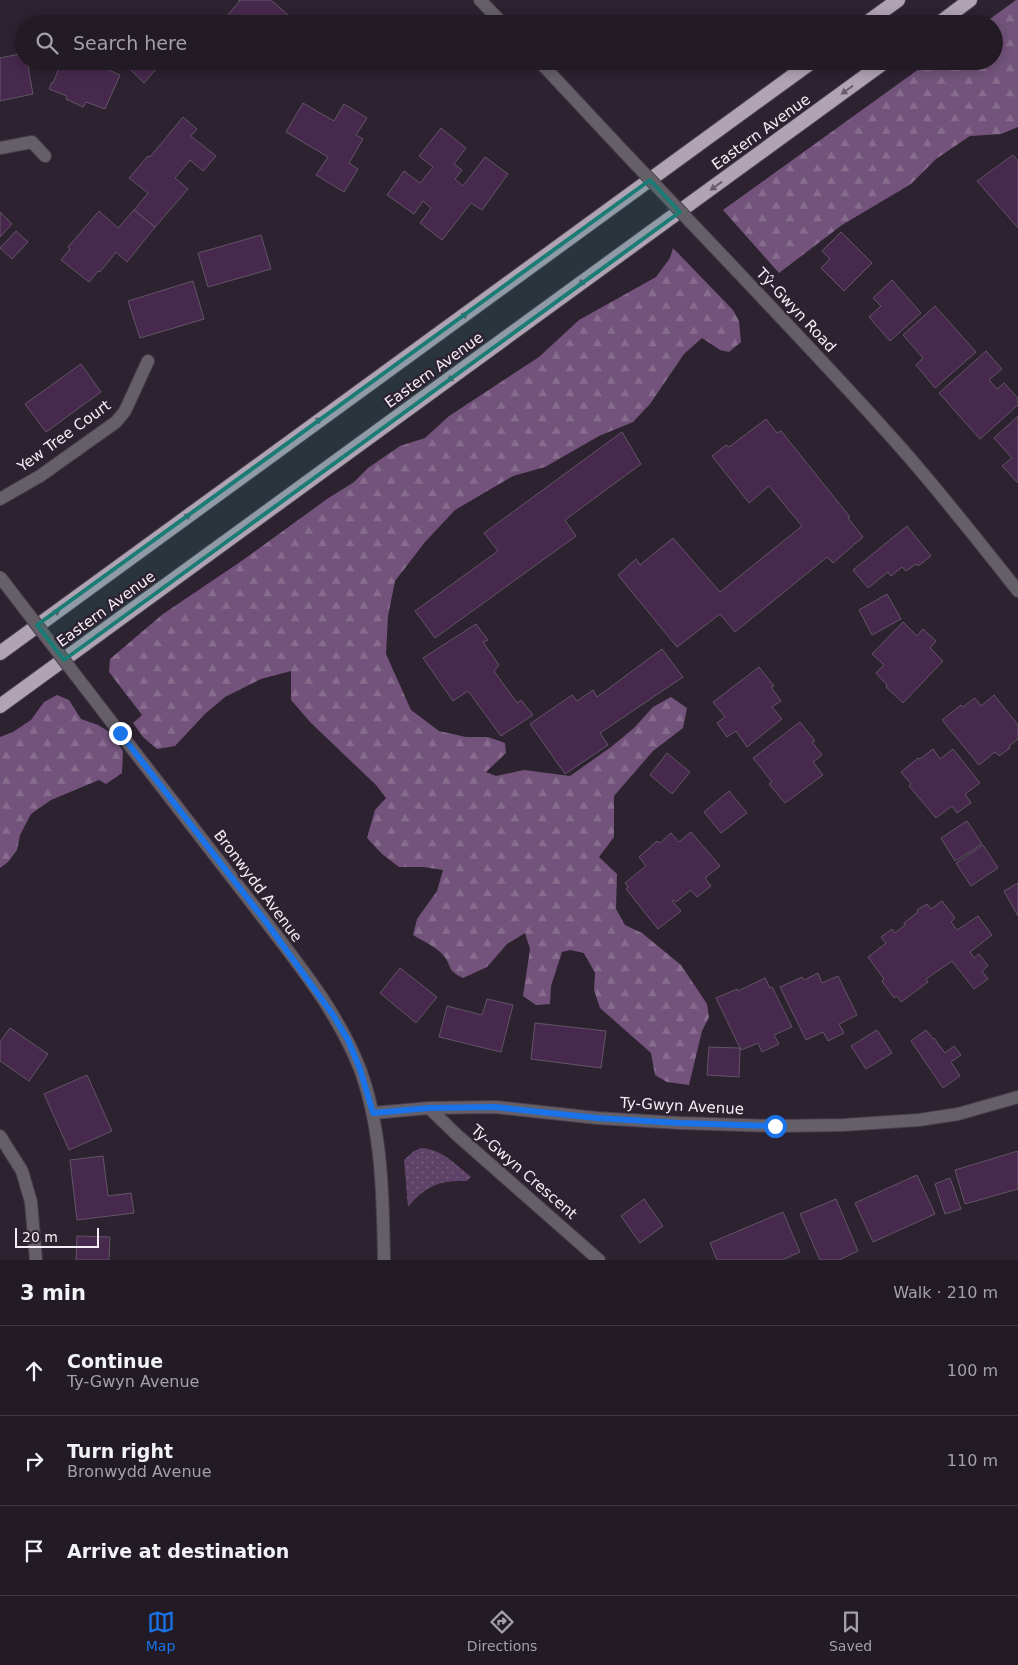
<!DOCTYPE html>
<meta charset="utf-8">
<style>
:root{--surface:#221a24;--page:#2e2731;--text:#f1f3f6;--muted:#a2a1a6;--line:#3f3841;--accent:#1a73e8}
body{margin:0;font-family:"DejaVu Sans",sans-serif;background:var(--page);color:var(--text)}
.scale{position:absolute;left:15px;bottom:12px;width:84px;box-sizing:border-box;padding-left:5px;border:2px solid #f4edf6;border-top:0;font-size:14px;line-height:18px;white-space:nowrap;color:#f4edf6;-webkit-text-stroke:4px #2d2230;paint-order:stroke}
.stop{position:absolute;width:15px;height:15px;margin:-11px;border:4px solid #1a73e8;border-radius:50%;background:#fff}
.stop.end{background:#1a73e8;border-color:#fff;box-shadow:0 1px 5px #0008}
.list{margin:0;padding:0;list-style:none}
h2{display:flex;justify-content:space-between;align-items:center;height:65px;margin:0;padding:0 20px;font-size:21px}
h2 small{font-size:16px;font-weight:400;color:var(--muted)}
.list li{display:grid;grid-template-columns:32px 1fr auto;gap:15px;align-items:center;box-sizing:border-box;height:90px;padding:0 20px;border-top:1px solid var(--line)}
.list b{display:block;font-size:19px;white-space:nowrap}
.list p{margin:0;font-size:16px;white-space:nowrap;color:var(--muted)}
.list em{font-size:16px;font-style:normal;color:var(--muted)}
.icon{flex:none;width:28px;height:28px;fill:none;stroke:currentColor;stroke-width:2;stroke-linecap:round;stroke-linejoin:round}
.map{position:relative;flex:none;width:1018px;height:1260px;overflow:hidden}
.search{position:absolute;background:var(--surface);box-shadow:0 2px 12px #0003;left:15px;right:15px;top:15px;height:55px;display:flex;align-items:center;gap:12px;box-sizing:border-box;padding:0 18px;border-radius:28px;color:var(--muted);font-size:19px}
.sheet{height:335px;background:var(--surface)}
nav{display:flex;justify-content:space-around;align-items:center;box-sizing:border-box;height:70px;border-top:1px solid var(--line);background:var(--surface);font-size:14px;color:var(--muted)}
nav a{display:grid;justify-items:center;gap:2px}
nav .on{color:var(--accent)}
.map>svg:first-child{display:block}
.green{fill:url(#green-dots)}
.forest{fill:url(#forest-firs)}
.building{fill:#47294e;stroke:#625566}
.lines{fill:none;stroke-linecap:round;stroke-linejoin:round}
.minor-casing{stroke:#493e4c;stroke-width:14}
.trunk-casing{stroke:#493e4c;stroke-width:16}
.minor{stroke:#655f67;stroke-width:12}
.trunk{stroke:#b0a3b4;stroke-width:14}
.minor-bridge-casing{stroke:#493e4c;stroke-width:14;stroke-linecap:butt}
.minor-bridge{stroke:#655f67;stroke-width:12}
.oneway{fill:#685c6b}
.route{stroke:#1a73e8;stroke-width:6}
.marked{fill:#1a7c75;fill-opacity:0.2;stroke:#1a7c75;stroke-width:4;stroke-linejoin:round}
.labels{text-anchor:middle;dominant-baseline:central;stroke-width:4.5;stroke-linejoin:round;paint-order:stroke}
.street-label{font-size:15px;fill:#f4edf6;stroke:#2d2230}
</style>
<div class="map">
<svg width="1018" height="1260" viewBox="0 0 1018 1260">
<defs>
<pattern id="green-dots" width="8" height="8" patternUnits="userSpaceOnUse" patternTransform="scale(1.25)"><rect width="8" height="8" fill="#5f4267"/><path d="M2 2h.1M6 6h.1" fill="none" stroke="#775e7d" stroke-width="1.8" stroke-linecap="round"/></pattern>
<pattern id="forest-firs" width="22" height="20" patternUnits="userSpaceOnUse" patternTransform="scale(1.25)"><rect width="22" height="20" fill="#73537b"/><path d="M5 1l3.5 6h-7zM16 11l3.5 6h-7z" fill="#886c8e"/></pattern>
</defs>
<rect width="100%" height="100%" fill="#2d2230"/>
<path class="green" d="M 421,1148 C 442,1149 455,1164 471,1177 L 467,1181 C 440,1180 425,1186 408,1207 L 404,1160 L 414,1151 Z"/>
<g class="forest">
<path d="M 1016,0 L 1018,0 L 1018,127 L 1001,134 L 970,136 L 936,159 L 911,184 L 842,225 L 779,273 L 723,210 L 930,61 L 994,61 L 994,24 L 983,24 Z"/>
<path d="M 673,248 L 733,310 L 739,321 L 741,342 L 729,352 L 720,350 L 702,338 L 684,354 L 650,404 L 633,422 L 599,436 L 545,467 L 513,476 L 455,510 L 425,542 L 395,581 L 388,616 L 386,654 L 411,710 L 439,731 L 466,737 L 488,737 L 505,743 L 506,753 L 486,772 L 496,776 L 524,770 L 570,776 L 611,747 L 634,728 L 653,707 L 671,697 L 687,708 L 683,728 L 653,751 L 614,796 L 614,837 L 599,857 L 617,874 L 616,909 L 625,925 L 642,933 L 681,965 L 707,1004 L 709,1017 L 702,1031 L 689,1085 L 667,1082 L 655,1075 L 651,1053 L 600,1008 L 594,990 L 595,973 L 584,953 L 570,950 L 562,952 L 551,986 L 550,1004 L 536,1005 L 523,996 L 530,949 L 525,933 L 507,944 L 487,967 L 463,978 C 445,969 453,966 443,955 C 435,946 423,941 413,935 L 417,919 L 437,891 L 443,870 L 423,867 L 399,867 L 382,854 L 367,838 L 375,810 L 386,798 L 376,785 L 311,723 L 291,700 L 291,671 L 261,679 L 225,697 L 205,714 L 175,746 L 157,749 L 143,737 L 133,723 L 142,715 L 109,672 L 110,659 L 163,614 L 243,560 L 327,499 L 354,482 L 368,468 L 400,446 L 425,438 L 449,416 L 539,357 L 579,320 L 656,277 L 670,258 Z"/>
<path d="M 57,695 L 69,700 L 81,719 L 98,725 L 111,733 L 123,751 L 122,773 L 106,784 L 99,780 L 51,800 L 31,814 L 20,835 L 17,850 L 8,862 L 0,868 L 0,737 L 13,732 L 31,720 L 44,702 Z"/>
</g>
<g class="building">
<path d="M 238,0 L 271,0 L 288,15 L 286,17 L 288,20 L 284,24 L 223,24 L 227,19 L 225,18 L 240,1 Z"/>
<path d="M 207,15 L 217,24 L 199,24 Z"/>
<path d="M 24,53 L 24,61 L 27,61 L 33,94 L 0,101 L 0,58 Z"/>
<path d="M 62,61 L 113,61 L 109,70 L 120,75 L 105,109 L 86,102 L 83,107 L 66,99 L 67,96 L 49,89 L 52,82 L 53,83 Z"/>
<path d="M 137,61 L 159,61 L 161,63 L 144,83 L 130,69 Z"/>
<path d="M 303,103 L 334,121 L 344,104 L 367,118 L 356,135 L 363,139 L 349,163 L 358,169 L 344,192 L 316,175 L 328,157 L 286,132 Z"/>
<path d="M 183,117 L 197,129 L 191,136 L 216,156 L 203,171 L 190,160 L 175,178 L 188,189 L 155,227 L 134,210 L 148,193 L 129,178 L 148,156 L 150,157 Z"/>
<path d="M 441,128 L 466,148 L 454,164 L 462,170 L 455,179 L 463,186 L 485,157 L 508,174 L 482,210 L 471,203 L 442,240 L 420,223 L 431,208 L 423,201 L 414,214 L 387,195 L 404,171 L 420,183 L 433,167 L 419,156 Z"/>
<path d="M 1013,155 L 1018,161 L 1018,228 L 977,181 Z"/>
<path d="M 134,210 L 155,227 L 127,262 L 116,252 L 100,272 L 98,271 L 89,282 L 61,260 L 70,249 L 68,247 L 99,211 L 118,228 Z"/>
<path d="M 0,212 L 12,224 L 0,237 Z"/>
<path d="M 16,231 L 28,242 L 12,259 L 0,248 Z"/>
<path d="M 841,232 L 872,263 L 844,291 L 821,268 L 830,259 L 822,251 Z"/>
<path d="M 261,235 L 271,269 L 208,287 L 198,253 Z"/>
<path d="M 892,280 L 921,313 L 890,341 L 869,317 L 881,306 L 873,298 Z"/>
<path d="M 193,281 L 204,319 L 140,338 L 128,301 Z"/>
<path d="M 935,306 L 976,352 L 935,388 L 916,365 L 923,358 L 903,335 Z"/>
<path d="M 986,351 L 1002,369 L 989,380 L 997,389 L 1004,383 L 1018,398 L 1018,405 L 980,439 L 939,393 Z"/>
<path d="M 81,364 L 101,392 L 46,432 L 25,404 Z"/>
<path d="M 1018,416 L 1018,483 L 1002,466 L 1012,458 L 994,438 Z"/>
<path d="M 766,419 L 777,433 L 781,431 L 850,517 L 848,518 L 863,537 L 833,563 L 827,557 L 735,632 L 720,614 L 677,647 L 618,575 L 636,559 L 640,565 L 673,538 L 720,592 L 802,526 L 769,486 L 749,503 L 712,456 L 726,445 L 729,447 Z"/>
<path d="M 622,432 L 641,464 L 565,520 L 576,536 L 435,638 L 415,611 L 498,551 L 484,533 Z"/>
<path d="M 907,526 L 931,556 L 918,566 L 916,564 L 906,571 L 902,567 L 891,576 L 888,572 L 868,588 L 853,570 Z"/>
<path d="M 887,594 L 901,619 L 872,635 L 859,610 Z"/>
<path d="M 903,622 L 917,636 L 923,629 L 936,641 L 930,648 L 943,661 L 903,703 L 886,687 L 887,685 L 876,673 L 884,665 L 872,654 Z"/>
<path d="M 476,624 L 488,640 L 483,642 L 499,665 L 494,671 L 517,703 L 521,700 L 533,715 L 501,736 L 468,691 L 453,701 L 423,658 Z"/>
<path d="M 662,649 L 683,677 L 600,733 L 608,745 L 565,774 L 530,724 L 572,695 L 577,701 L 593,690 L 597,697 Z"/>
<path d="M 759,667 L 774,686 L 771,687 L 781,701 L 772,707 L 782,719 L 747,747 L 736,731 L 727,737 L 717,723 L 725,717 L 713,702 Z"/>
<path d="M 994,695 L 1018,725 L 1018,739 L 1009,746 L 1010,748 L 999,756 L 995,752 L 979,765 L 942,720 L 961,705 L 963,707 L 975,698 L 981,706 Z"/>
<path d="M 800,722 L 815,741 L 812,742 L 822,755 L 813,762 L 823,775 L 785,803 L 769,784 L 772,782 L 753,758 Z"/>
<path d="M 933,749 L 940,759 L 953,749 L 980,783 L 965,794 L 971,803 L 957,813 L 952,806 L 936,818 L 909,786 L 911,784 L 901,772 L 918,758 L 920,759 Z"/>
<path d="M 667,753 L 690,772 L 672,794 L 650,775 Z"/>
<path d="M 729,791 L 747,813 L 721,833 L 704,812 Z"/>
<path d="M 967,821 L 982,844 L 955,861 L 941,838 Z"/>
<path d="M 691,832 L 720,866 L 705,878 L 711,886 L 697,897 L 691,890 L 676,902 L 674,900 L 672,901 L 681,911 L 658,929 L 626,889 L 628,887 L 625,883 L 646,866 L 639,857 L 657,841 L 660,843 L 671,833 L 679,842 Z"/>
<path d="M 983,845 L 998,868 L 971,886 L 956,863 Z"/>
<path d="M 1018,883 L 1018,916 L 1004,891 Z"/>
<path d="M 942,901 L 955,918 L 951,922 L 957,930 L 978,916 L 992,935 L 970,952 L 974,958 L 979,954 L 988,966 L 982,971 L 988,979 L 974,989 L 952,961 L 926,979 L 928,982 L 901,1002 L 897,996 L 894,998 L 882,981 L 884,979 L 868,957 L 886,943 L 881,937 L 892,929 L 895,933 L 905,925 L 904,923 L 918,912 L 917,910 L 927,904 L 931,909 Z"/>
<path d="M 400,968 L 437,997 L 416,1023 L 380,993 Z"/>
<path d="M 818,973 L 822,983 L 838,976 L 857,1015 L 839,1024 L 844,1033 L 828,1041 L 823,1032 L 806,1040 L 780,987 L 802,977 L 804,980 Z"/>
<path d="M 765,978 L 770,988 L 772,987 L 792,1027 L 774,1035 L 779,1044 L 762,1052 L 758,1043 L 741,1050 L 716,998 L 737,989 L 738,991 Z"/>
<path d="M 487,999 L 513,1005 L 501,1052 L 439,1037 L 447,1006 L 482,1015 Z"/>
<path d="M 535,1023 L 606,1031 L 601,1068 L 531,1059 Z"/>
<path d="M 10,1028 L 48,1054 L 29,1081 L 0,1061 L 0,1042 Z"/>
<path d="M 877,1030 L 892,1053 L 866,1069 L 851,1046 Z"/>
<path d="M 926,1030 L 933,1039 L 934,1038 L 945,1053 L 954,1046 L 961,1055 L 951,1062 L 960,1076 L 943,1088 L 911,1041 Z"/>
<path d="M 709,1047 L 740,1048 L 739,1077 L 707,1075 Z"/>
<path d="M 87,1075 L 112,1131 L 69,1150 L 44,1094 Z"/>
<path d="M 1018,1151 L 1018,1189 L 965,1204 L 955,1170 Z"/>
<path d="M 103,1156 L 108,1196 L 131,1193 L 134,1213 L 77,1220 L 70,1160 Z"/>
<path d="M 917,1175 L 935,1214 L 873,1242 L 855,1203 Z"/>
<path d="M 950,1178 L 961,1209 L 945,1214 L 935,1184 Z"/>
<path d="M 644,1199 L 663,1226 L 640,1243 L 621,1216 Z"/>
<path d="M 836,1199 L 858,1251 L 839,1260 L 820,1260 L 800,1214 Z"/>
<path d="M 783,1212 L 800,1252 L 782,1260 L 717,1260 L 710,1243 Z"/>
<path d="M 77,1236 L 110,1237 L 109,1260 L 76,1260 Z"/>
</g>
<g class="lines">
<defs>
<g id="minor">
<path d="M 480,0 L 503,24"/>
<path d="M 539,61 L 624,152"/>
<path d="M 0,148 L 32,142 L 45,156"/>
<path d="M 737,271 C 797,335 858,398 915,464 C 951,506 984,548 1018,591"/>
<path d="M 0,499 L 40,476 L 116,422 L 125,411 L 148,361"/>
<path d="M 120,733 C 165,792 211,851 257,910 C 295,960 337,1010 360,1069 C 382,1129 383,1196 384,1260"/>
<path d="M 429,1108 L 457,1135 L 599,1260"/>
<path d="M 373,1113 L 429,1108 L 495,1107 L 597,1118 L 680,1123 L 775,1126 L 843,1125 L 919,1120 L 958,1114 L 1018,1097"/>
<path d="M 0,1136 L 22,1171 L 31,1202 L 36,1260"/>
</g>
<g id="trunk">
<path d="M 865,24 L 898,0"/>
<path d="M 938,24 L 970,0"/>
<path d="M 0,653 L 813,61"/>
<path d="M 0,706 L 886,61"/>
</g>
</defs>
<use href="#minor" class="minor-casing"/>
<use href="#trunk" class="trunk-casing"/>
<use href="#minor" class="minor"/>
<use href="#trunk" class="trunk"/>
<defs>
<g id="minor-bridge">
<path d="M 624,152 L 737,271"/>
<path d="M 0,577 L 120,733"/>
</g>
</defs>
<use href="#minor-bridge" class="minor-bridge-casing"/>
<use href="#minor-bridge" class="minor-bridge"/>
</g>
<defs><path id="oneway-solid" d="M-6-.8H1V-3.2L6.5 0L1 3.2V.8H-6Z" transform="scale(1.25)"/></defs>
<g class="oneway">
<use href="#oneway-solid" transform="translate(847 90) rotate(144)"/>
<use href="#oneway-solid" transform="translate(716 186) rotate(144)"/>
<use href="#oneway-solid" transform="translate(584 281) rotate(144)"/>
<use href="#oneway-solid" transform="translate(462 317) rotate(-36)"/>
<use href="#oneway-solid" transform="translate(453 377) rotate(144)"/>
<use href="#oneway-solid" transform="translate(316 422) rotate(-36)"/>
<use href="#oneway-solid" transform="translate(185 518) rotate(-36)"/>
<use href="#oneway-solid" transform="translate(54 614) rotate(-36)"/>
</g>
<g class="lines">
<path class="route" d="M 120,733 L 266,922 L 333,1015 L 348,1040 L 360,1069 L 373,1113 L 429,1108 L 495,1107 L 597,1118 L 680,1123 L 775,1126"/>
</g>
<path class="marked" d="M 650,180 L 680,212 L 64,660 L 37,625 Z"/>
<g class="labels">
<g class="street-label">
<text transform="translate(761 132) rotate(-36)">Eastern Avenue</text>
<text transform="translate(796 310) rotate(47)">Tŷ-Gwyn Road</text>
<text transform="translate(434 370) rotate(-36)">Eastern Avenue</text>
<text transform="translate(64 436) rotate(-36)">Yew Tree Court</text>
<text transform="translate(106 609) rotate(-36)">Eastern Avenue</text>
<text transform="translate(258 886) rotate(53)">Bronwydd Avenue</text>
<text transform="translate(682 1106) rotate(3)">Ty-Gwyn Avenue</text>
<text transform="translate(524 1172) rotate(41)">Ty-Gwyn Crescent</text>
</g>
</g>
</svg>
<div class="scale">20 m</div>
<div class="stop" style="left:775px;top:1126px"></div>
<div class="stop end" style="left:120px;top:733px"></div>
<div class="search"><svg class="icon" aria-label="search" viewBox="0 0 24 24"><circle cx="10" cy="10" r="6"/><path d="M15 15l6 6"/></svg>Search here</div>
</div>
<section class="sheet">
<h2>3 min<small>Walk · 210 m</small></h2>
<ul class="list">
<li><svg class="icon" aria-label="ahead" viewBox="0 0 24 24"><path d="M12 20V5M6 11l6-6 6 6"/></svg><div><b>Continue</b><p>Ty-Gwyn Avenue</p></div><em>100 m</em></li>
<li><svg class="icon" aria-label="right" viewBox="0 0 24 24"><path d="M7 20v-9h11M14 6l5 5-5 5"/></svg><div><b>Turn right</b><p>Bronwydd Avenue</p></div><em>110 m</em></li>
<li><svg class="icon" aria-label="arrive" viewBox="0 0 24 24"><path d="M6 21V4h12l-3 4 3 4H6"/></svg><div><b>Arrive at destination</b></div></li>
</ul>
</section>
<nav>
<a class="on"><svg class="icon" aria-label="map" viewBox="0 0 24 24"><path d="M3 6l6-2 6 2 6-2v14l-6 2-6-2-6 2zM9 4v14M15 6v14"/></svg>Map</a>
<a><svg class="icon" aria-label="directions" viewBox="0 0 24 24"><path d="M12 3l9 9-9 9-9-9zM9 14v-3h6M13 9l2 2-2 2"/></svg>Directions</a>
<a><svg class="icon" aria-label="saved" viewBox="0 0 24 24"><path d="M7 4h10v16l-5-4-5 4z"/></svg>Saved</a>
</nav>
